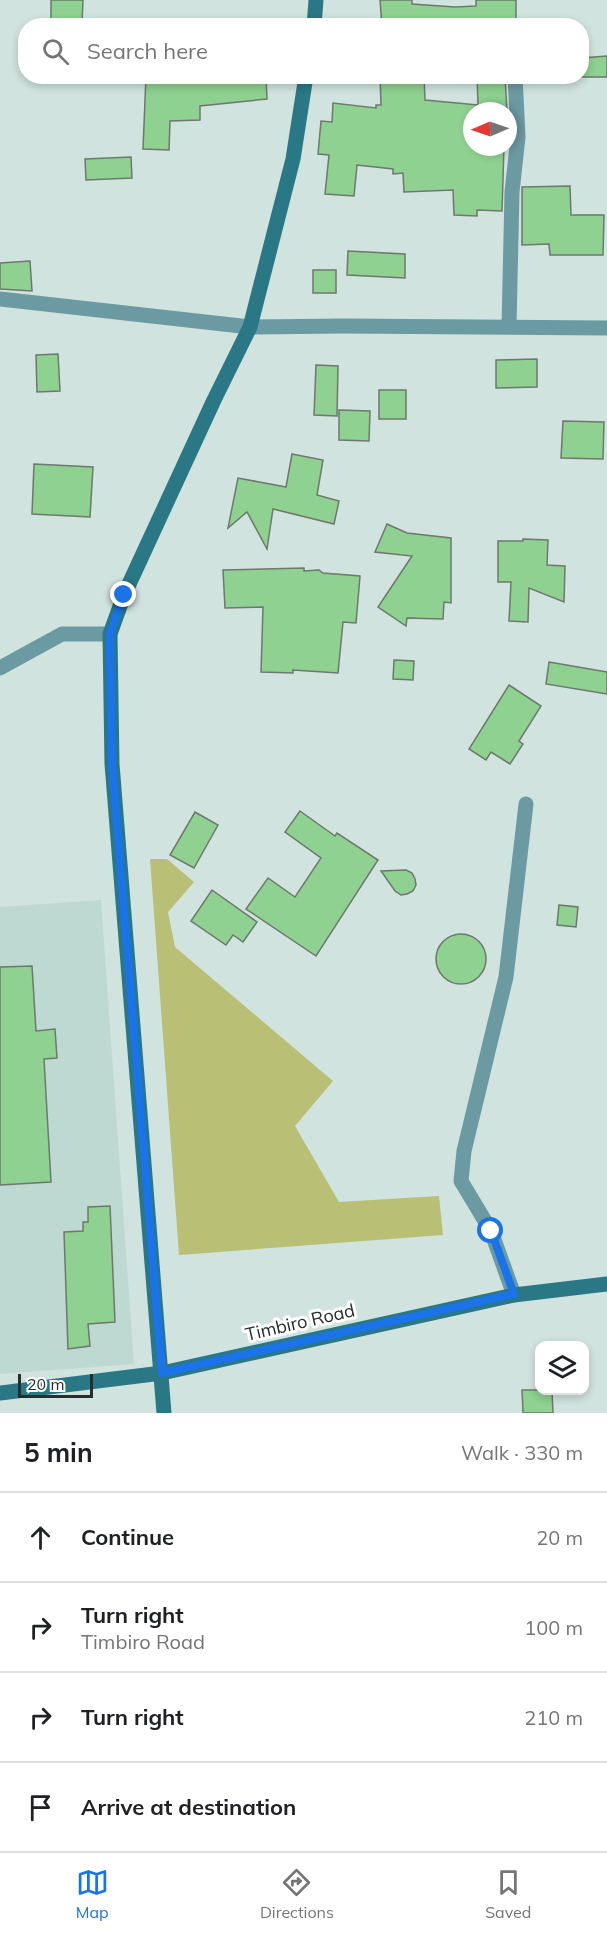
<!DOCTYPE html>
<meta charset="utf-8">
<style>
:root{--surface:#fff;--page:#f6f6f6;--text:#202124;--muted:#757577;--line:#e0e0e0;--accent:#1a73e8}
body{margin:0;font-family:Mulish,sans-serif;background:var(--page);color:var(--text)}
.controls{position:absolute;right:18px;bottom:18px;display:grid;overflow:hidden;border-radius:12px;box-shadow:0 3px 9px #0003}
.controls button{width:54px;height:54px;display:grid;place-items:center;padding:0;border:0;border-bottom:2px solid var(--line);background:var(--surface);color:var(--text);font:30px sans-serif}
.compass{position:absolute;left:463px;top:102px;width:54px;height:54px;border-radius:50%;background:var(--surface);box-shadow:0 3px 9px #0003;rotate:268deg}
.scale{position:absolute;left:18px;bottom:15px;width:75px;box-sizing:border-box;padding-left:6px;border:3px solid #272e2c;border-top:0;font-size:16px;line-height:21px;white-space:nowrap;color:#272e2c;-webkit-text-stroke:4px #fff;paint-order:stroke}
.stop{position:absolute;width:18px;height:18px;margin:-14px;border:4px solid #1a73e8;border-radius:50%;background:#fff}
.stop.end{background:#1a73e8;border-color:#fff;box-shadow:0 2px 6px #0008}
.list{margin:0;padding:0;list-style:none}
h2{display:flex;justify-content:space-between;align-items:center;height:78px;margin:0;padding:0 24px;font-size:26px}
h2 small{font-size:20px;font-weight:400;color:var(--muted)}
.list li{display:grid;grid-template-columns:39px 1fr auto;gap:18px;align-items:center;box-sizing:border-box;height:90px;padding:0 24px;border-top:2px solid var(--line)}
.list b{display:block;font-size:22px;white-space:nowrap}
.list p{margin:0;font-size:20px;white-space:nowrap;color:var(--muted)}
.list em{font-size:20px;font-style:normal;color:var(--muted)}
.icon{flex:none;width:33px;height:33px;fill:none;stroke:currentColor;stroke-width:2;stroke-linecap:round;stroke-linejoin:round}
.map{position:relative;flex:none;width:607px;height:1413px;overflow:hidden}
.search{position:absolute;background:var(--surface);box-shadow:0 3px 9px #0003;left:18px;right:18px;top:18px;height:66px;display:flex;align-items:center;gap:15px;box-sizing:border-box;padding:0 21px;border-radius:24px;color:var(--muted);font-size:22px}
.sheet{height:438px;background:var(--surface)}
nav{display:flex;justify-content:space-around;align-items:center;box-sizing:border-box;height:84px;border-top:2px solid var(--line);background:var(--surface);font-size:16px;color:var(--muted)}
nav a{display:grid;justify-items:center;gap:3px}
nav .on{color:var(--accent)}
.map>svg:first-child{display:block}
.built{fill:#bed9d2}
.green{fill:#b9bf75}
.building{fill:#8ed190;stroke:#6e786e;stroke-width:1.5}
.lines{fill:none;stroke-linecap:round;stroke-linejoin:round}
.street{stroke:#6c9aa3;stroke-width:15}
.secondary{stroke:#2a7885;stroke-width:15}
.route{stroke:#1a73e8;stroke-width:8}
.labels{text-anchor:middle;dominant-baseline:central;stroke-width:6;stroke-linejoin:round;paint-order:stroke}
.street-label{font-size:18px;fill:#272e2c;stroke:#fff}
</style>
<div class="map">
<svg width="607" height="1413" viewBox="0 0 607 1413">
<rect width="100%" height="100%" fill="#d1e3de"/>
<path class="built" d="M 101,900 L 134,1364 L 0,1374 L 0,907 Z"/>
<path class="green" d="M 150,859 L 167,859 L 194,882 L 168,912 L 175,947 L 333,1081 L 295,1126 L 339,1202 L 439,1196 L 443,1235 L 179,1255 Z"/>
<g class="building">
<path d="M 51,0 L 83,0 L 82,24 L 51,22 Z"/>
<path d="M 380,0 L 412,0 L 412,4 L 455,7 L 476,6 L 476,0 L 516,0 L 516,26 L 382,26 Z"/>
<path d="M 607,56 L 607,77 L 582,77 L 582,58 Z"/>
<path d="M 146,76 L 266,76 L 267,99 L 200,106 L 200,120 L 170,121 L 169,150 L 143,149 Z"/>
<path d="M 380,76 L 424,76 L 425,100 L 478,105 L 477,76 L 505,76 L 507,111 L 472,111 L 472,147 L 504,147 L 502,211 L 477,210 L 477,216 L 454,215 L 453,190 L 404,192 L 403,173 L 393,174 L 393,169 L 357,165 L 354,196 L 325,194 L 329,155 L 318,154 L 321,121 L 332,122 L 333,103 L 376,108 L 376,105 L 381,105 Z"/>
<path d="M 131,157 L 132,178 L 86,180 L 85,159 Z"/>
<path d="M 570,186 L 571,215 L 604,215 L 603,255 L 550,255 L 549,244 L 522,245 L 522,187 Z"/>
<path d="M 348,251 L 405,254 L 405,278 L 347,275 Z"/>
<path d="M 30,261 L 32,291 L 0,289 L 0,263 Z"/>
<rect x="313" y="270" width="23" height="23"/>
<path d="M 58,354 L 60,391 L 37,392 L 36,355 Z"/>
<path d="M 537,359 L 537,387 L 496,388 L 496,360 Z"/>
<path d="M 316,365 L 338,366 L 337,416 L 314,415 Z"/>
<rect x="379" y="390" width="27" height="29"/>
<path d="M 339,410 L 370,411 L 369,441 L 339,440 Z"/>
<path d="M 563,421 L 604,422 L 603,459 L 561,458 Z"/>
<path d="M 292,454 L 323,460 L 317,495 L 339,501 L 334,524 L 273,509 L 267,549 L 247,512 L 228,528 L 238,478 L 286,487 Z"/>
<path d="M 34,464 L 93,467 L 90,517 L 32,514 Z"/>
<path d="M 387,524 L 407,533 L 451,538 L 451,603 L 444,602 L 443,619 L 407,618 L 406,626 L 378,607 L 412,556 L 375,552 Z"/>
<path d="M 523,539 L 548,540 L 547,565 L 565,566 L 564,602 L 529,588 L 528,622 L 509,621 L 511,582 L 498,582 L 498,541 L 523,541 Z"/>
<path d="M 304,568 L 304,571 L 319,570 L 323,573 L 360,576 L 356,623 L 343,622 L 338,673 L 293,670 L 293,673 L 261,672 L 263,607 L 225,608 L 223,570 Z"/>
<path d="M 394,660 L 414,661 L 413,680 L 393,679 Z"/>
<path d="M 549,662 L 607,672 L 607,694 L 546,684 Z"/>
<path d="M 509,685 L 541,706 L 519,741 L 523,744 L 510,764 L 491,752 L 486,760 L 469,749 Z"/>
<path d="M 300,811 L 335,836 L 337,833 L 378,860 L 316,956 L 246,909 L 268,878 L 295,897 L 321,858 L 285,832 Z"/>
<path d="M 195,812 L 218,825 L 194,868 L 170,855 Z"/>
<path d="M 406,870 L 412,873 L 415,879 L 416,885 L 413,891 L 407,894 L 401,895 L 395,891 L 381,871 Z"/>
<path d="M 212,890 L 257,922 L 243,942 L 233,935 L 226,945 L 191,921 Z"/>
<path d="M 559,905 L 578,907 L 576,927 L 557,925 Z"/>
<circle cx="461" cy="959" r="25"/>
<path d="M 32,966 L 36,1031 L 55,1029 L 57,1058 L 44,1059 L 51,1182 L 0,1185 L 0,967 Z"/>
<path d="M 110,1206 L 115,1322 L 88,1324 L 90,1346 L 68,1349 L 64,1232 L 83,1231 L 83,1222 L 88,1222 L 88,1207 Z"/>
<path d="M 522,1390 L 552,1390 L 553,1413 L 523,1413 Z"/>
</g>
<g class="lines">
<g class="street">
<path d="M 0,299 L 250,327 L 343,326 L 607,328"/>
<path d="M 509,326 L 512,192 L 518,137 L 515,76"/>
<path d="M 0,668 L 62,634 L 110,634"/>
<path d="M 514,1295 L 491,1231 L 461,1181 L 464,1151 L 506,977 L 526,804"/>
</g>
<g class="secondary">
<path d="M 314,26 L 316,0"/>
<path d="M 0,1393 L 162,1373 L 514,1295 L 607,1284"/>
<path d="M 164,1413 L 112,764 L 110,634 L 124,595 L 214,400 L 250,327 L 293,159 L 306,76"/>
</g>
</g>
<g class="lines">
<path class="route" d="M 124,595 L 110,634 L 112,764 L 162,1373 L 514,1294 L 491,1231"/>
</g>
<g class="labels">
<g class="street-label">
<text transform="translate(300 1322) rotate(-13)">Timbiro Road</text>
</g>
</g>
</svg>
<div class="controls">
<button><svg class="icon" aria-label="layers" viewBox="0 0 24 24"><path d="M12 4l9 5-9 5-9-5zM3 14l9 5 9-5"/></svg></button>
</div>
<svg class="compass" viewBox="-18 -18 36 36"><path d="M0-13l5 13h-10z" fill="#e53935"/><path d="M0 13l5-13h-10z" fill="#757577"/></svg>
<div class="scale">20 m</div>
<div class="stop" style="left:491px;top:1231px"></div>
<div class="stop end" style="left:124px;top:595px"></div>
<div class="search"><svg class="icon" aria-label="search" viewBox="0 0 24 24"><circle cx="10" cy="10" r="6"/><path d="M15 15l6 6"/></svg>Search here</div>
</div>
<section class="sheet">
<h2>5 min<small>Walk · 330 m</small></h2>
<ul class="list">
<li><svg class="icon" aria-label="ahead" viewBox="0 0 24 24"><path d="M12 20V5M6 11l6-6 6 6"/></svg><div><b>Continue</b></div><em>20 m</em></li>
<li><svg class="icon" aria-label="right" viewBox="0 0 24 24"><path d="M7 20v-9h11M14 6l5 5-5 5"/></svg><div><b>Turn right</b><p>Timbiro Road</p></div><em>100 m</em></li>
<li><svg class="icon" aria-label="right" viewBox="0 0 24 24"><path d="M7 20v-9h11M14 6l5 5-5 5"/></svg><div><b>Turn right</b></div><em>210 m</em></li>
<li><svg class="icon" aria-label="arrive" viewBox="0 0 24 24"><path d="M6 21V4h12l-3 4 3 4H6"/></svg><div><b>Arrive at destination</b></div></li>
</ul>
</section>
<nav>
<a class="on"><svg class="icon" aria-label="map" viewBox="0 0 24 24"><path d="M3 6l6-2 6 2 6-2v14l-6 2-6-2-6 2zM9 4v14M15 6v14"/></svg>Map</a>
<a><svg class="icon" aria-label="directions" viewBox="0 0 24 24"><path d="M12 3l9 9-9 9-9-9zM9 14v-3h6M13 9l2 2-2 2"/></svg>Directions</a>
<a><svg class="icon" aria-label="saved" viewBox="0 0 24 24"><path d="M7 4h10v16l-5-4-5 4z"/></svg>Saved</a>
</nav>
